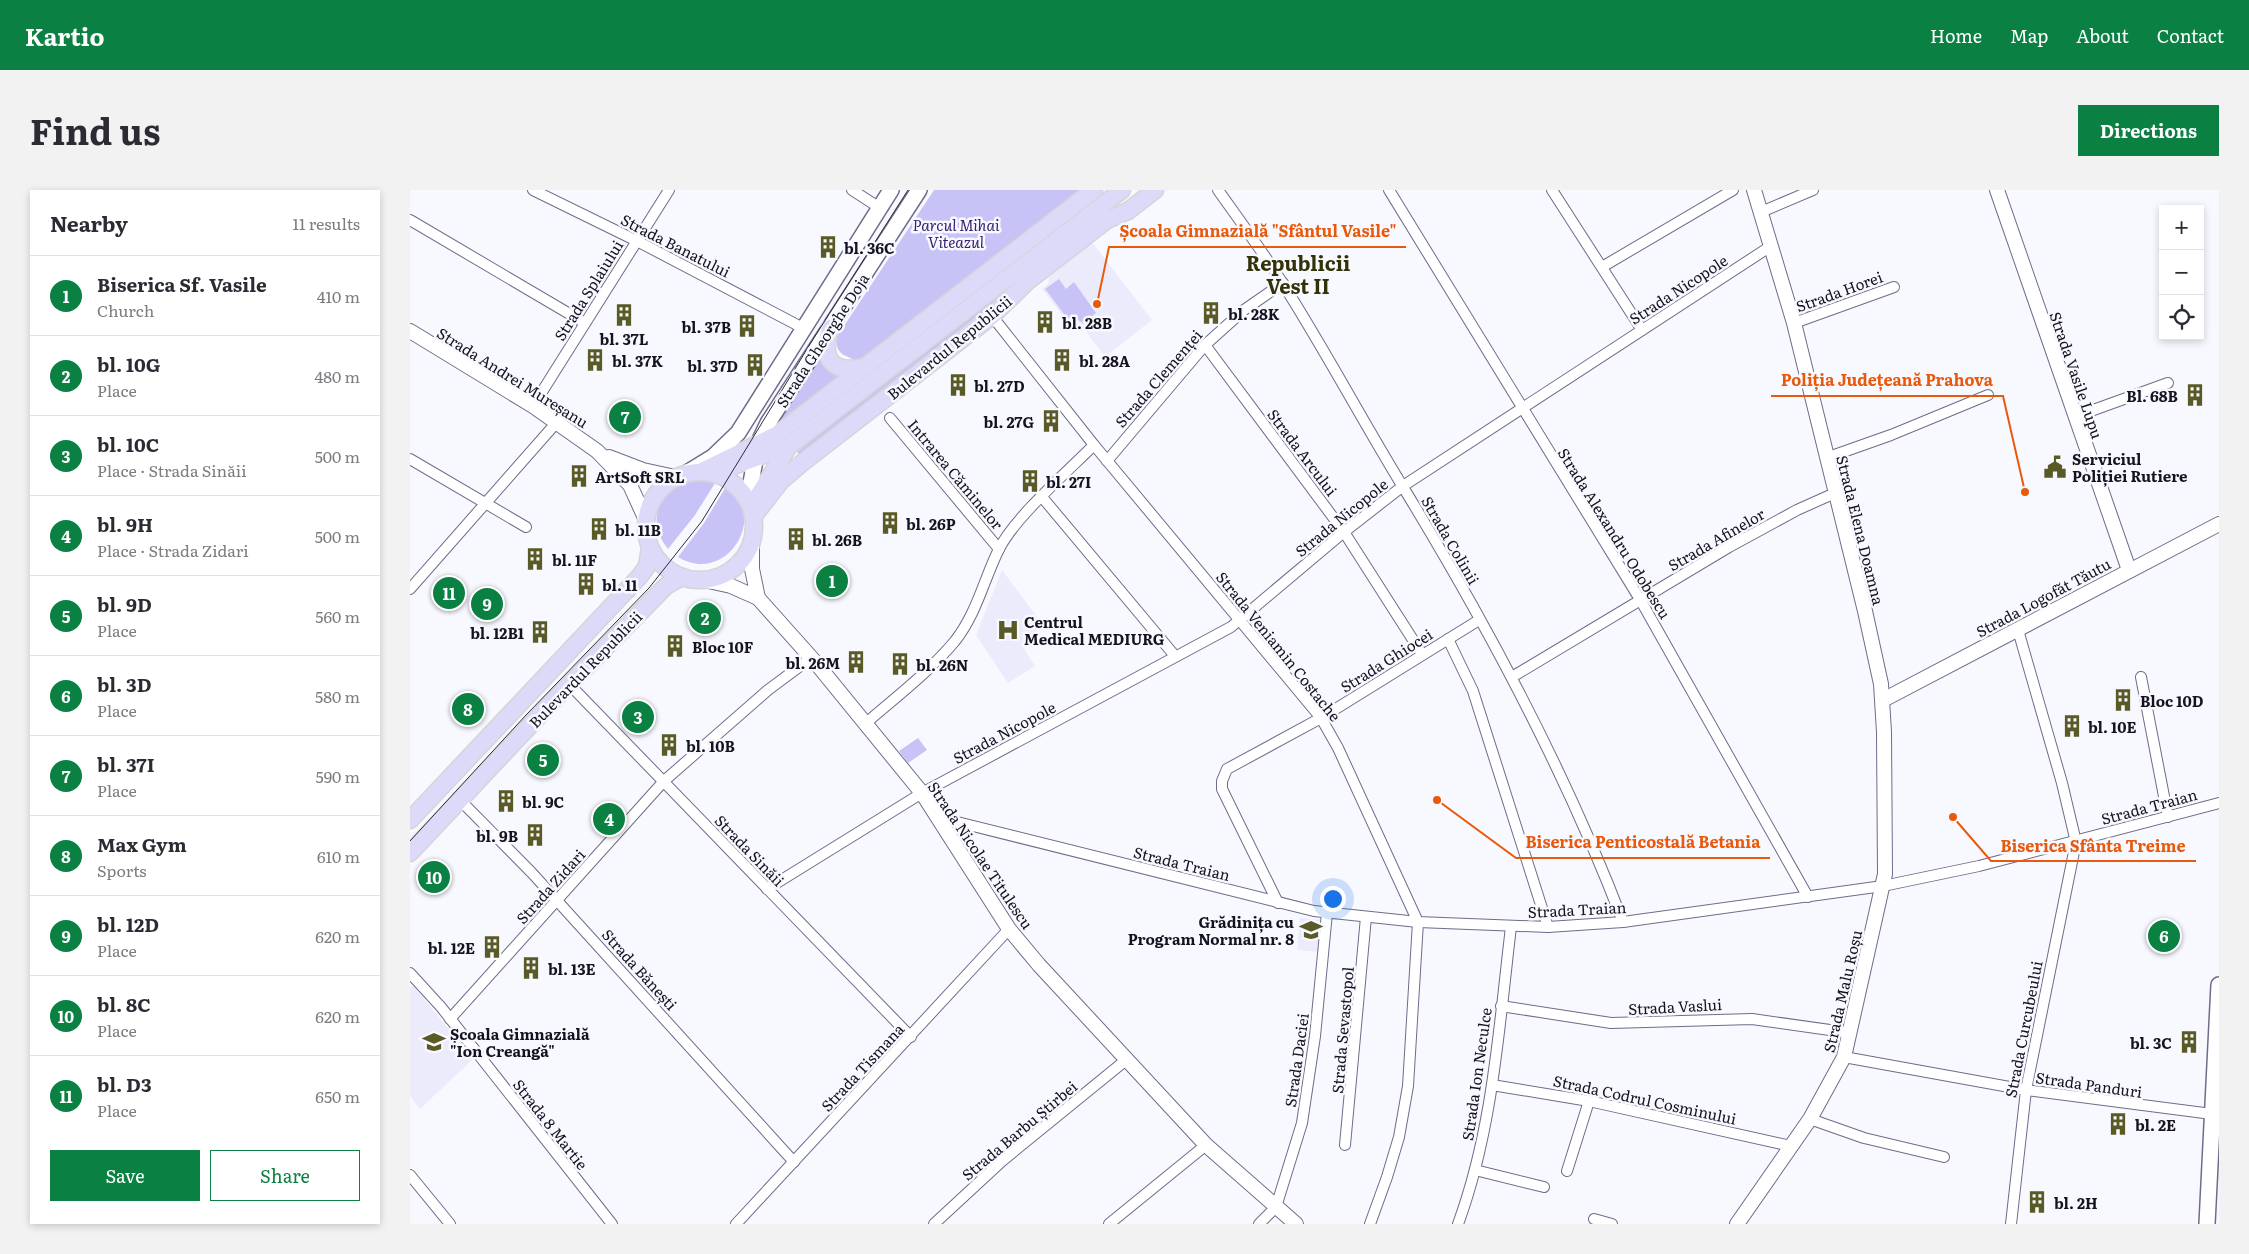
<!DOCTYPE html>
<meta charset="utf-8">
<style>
:root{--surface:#fff;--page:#f2f2f3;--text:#2b2b33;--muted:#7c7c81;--line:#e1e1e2;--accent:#0b8043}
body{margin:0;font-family:Literata,serif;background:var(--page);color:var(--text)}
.controls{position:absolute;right:15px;top:15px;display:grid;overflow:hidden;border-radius:0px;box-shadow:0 2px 8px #0003}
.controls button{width:45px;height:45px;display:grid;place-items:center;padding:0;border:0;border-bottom:1px solid var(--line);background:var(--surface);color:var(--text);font:25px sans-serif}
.you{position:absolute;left:922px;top:708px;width:18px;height:18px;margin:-12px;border:4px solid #fff;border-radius:50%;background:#1a73e8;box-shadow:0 0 0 8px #1a73e833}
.badge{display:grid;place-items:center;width:32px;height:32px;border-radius:50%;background:var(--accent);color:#fff;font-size:16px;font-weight:700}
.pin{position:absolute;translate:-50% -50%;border:2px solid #fff;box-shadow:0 1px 5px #0006}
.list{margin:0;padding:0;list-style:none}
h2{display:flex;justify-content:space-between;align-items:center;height:65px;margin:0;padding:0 20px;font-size:21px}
h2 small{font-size:16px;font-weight:400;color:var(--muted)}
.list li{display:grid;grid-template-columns:32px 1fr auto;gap:15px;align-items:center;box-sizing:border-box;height:80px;padding:0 20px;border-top:1px solid var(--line)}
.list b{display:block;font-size:19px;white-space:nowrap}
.list p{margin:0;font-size:16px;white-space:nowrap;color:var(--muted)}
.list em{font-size:16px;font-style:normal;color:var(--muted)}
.actions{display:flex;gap:10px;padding:15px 20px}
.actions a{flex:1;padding:11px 0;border:1px solid var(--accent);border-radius:0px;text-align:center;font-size:18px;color:var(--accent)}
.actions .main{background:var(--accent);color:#fff}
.icon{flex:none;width:28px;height:28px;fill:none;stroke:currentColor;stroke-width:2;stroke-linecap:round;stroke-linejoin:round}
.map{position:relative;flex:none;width:1809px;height:1034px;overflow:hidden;border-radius:0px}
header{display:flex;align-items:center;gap:30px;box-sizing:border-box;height:70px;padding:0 25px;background:var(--accent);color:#fff}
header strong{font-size:24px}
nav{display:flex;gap:28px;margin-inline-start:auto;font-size:18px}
.intro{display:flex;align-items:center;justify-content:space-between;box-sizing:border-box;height:120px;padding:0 30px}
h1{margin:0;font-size:35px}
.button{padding:12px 22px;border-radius:0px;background:var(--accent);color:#fff;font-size:18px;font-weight:700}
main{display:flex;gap:30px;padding:0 30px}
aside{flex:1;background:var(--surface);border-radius:0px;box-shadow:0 2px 8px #0003}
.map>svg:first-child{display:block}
.built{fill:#ecebfc}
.green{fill:#c7c3f6}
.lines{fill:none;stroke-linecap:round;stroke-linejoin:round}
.minor-casing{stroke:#6e6c8a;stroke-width:12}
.tertiary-casing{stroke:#6e6c8a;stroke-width:16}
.secondary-casing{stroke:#6e6c8a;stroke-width:18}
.primary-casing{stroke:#d5d5d7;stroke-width:19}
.minor{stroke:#fff;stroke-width:10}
.tertiary{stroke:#fff;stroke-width:14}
.secondary{stroke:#fff;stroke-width:15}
.primary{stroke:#dcd9f9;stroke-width:16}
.tram{stroke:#2d2c38;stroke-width:1}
.labels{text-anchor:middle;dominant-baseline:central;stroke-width:5;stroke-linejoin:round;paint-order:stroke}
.park-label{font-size:15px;font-style:italic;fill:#352370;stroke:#f8f8ff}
.street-label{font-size:15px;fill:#14131f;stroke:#f8f8ff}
.poi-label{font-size:15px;font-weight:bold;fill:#14131f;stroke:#f8f8ff;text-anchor:start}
.district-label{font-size:20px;font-weight:bold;fill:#323107;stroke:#f8f8ff}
.leader{fill:none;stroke:#e8590c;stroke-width:2}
.callout-dot{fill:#e8590c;stroke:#f8f8ff;stroke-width:2}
.callout-label{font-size:16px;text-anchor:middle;font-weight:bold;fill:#e8590c;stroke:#f8f8ff;stroke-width:5;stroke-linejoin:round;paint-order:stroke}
</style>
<header>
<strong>Kartio</strong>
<nav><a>Home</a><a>Map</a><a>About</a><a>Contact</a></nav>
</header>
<div class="intro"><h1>Find us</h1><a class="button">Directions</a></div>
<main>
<aside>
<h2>Nearby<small>11 results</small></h2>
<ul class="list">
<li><span class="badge">1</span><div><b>Biserica Sf. Vasile</b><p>Church</p></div><em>410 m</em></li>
<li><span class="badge">2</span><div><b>bl. 10G</b><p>Place</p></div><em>480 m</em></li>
<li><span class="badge">3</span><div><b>bl. 10C</b><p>Place · Strada Sinăii</p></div><em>500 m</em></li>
<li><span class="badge">4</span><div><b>bl. 9H</b><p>Place · Strada Zidari</p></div><em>500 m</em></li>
<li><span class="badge">5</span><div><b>bl. 9D</b><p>Place</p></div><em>560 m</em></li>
<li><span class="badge">6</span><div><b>bl. 3D</b><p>Place</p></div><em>580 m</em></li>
<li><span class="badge">7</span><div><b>bl. 37I</b><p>Place</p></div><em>590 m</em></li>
<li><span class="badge">8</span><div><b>Max Gym</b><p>Sports</p></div><em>610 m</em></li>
<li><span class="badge">9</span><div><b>bl. 12D</b><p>Place</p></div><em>620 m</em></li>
<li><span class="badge">10</span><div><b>bl. 8C</b><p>Place</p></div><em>620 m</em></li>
<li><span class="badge">11</span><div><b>bl. D3</b><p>Place</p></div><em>650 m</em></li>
</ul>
<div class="actions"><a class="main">Save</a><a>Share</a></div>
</aside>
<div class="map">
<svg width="1809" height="1034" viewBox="0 0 1809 1034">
<rect width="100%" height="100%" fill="#f8f8ff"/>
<g class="built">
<path d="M 681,51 L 742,130 L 695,167 L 669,132 L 656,130 L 632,99 L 638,94 L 641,78 Z"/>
<path d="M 592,380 L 633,435 L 611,454 L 625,476 L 598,493 L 566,445 Z"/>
<path d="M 890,728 L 913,730 L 910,762 L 887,760 Z"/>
<path d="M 3,795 L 63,869 L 10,919 L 0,906 L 0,798 Z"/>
</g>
<g class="green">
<path d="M 524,0 L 669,0 L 449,172 C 436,165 426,166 426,148 Z"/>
<path d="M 649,89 L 656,99 L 664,92 L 686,123 L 673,133 L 668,130 L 657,128 L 635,99 Z"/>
<path d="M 603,92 L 605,95 L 582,118 L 390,266 L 387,262 Z"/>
<path d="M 409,166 L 419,180 L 430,186 L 361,244 Z"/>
<path d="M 286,287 L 307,290 L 285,325 L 258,359 C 233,328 252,296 286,287 Z"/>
<path d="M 317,295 C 360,328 315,396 268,367 L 294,333 Z"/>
<path d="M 508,548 L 517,560 L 498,573 L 489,561 Z"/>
</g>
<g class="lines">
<defs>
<g id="minor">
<path d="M 123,0 L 227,51 L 393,138"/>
<path d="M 442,0 L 470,18"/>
<path d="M 808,0 C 830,31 853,62 873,94 C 915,160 952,230 993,297 C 1078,436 1155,580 1213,732"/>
<path d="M 979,0 L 1231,411 L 1398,707"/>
<path d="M 1142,0 L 1232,140"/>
<path d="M 1351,22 L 1403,0"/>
<path d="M 0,30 L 175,133"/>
<path d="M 1192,77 L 1323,0"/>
<path d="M 582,126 L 684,255 L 911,528 L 928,558 L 1008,732 L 998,896 L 989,947 L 977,987 L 960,1034"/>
<path d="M 1384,133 L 1484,97"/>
<path d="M 795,155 L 934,342 L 1012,464"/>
<path d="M 123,216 L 259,0"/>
<path d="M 1664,227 L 1758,193"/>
<path d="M 480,228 L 589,359"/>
<path d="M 1416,268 L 1481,245 L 1578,205"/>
<path d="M 0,269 L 116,337"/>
<path d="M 697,271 L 795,155 L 834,120 L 873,93"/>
<path d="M 632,307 L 765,466"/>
<path d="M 0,399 L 147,232"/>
<path d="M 1038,449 L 1063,501 L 1138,737"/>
<path d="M 1102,487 L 1319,357 L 1387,320 L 1425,303"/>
<path d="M 1731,487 L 1758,627"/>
<path d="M 159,494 L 501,847"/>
<path d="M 456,533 C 486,507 519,482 545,451 C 567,423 574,389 589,359 C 606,326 657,282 684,255"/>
<path d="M 50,610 L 122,683 L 384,972"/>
<path d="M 527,627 L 904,721 L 1008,732 L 1138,737 L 1213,732 L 1473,696 L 1569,676 L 1809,613"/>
<path d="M 357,699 L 512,603 L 821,437 L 934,342 L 993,296 L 1361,56"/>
<path d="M 868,713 L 812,599 L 812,591 L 817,579 L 911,528 L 1069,430"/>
<path d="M 0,783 L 31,817 L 202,1034"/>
<path d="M 1091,816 L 1201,833 L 1342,829 L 1441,843"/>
<path d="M 40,829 L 254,591 L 358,500 L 401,468"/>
<path d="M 1434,867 L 1616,900 L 1802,924"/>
<path d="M 1082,895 L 1179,911 L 1381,956"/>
<path d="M 1400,929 L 1454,948 L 1534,967"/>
<path d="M 935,955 L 956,727"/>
<path d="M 1065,980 L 1134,997"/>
<path d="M 1157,981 L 1179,911"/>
<path d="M 0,985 L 40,1034"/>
<path d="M 1184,1029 L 1202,1034"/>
<path d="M 326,1034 L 599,739"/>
<path d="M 524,1034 L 592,971 L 716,870"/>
<path d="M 699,1034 L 796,955"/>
<path d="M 849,1034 L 866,1017 L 892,933 L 905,846 L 917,723"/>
<path d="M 1048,1034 C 1083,939 1089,836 1101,737"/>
<path d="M 1601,1034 L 1616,900 L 1666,652 L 1652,593 L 1608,440"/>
</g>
<g id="tertiary">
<path d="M 1587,0 L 1719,380"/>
<path d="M 0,141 L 123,216 L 187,261 L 220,295 L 236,330"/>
<path d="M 199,267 L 233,280 L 265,287"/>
<path d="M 342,350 L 342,379 L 348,408"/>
<path d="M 294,390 L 321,396 L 348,408 L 406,473 L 512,603 L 599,739 L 629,775 L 796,955 L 886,1034"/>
<path d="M 1473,510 L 1809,334"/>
<path d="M 1327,1034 L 1400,929 L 1434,867 L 1475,684 L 1474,542 L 1471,494 L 1455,421 L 1384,133 L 1344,0"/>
</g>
<g id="secondary">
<path d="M 277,283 L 303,267 L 328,243 L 481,0"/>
<path d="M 338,309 L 348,254 L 358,233 L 509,0"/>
<path d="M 1797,1034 L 1809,795"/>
</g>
<g id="primary">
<path d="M 420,138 C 411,168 421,184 453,177"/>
<path d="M 292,281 L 368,244 L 684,0"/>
<circle cx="290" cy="336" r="54"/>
<path d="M 304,283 L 379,256 L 712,0"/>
<path d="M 346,309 L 379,256"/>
<path d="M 343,327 L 371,291 L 392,273 L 582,126 L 618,91 L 697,30 L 718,21 L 745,0"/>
<path d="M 0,630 L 230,386 L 237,376 L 240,358"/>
<path d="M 0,663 L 143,511 L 256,396 L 272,387"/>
</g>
</defs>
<use href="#minor" class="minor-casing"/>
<use href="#tertiary" class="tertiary-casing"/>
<use href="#secondary" class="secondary-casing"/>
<use href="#primary" class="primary-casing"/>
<use href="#minor" class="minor"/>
<use href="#tertiary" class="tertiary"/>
<use href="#secondary" class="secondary"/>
<use href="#primary" class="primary"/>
<path class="tram" d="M 0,651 L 117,524 L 239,398 L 292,331 L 402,151 L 498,0"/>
</g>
<defs>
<symbol id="building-bare" viewBox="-9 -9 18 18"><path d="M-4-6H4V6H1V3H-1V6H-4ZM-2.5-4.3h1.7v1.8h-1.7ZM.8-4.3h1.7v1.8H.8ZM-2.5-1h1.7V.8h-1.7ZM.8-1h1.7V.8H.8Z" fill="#5a5a26" stroke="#f8f8ff" stroke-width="2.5" paint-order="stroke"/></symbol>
<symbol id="civic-bare" viewBox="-9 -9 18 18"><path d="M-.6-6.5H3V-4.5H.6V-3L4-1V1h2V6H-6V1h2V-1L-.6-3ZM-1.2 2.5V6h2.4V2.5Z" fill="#5a5a26" stroke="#f8f8ff" stroke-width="2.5" paint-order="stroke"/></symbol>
<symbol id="hospital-bare" viewBox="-9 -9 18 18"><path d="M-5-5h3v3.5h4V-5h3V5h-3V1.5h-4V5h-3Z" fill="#5a5a26" stroke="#f8f8ff" stroke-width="2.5" paint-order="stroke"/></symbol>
<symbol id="school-bare" viewBox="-9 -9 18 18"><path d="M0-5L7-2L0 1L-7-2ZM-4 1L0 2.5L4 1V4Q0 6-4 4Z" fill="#5a5a26" stroke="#f8f8ff" stroke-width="2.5" paint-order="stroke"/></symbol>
</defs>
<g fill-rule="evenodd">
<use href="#building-bare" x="402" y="41" width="32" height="32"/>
<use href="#building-bare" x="785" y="107" width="32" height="32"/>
<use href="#building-bare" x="198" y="109" width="32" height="32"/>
<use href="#building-bare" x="619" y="116" width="32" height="32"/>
<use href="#building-bare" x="321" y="120" width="32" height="32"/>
<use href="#building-bare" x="169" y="154" width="32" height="32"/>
<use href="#building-bare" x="636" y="154" width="32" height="32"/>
<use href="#building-bare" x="329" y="159" width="32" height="32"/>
<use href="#building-bare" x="532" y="179" width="32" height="32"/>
<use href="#building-bare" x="1769" y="189" width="32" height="32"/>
<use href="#building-bare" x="625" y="215" width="32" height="32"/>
<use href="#civic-bare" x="1629" y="261" width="32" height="32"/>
<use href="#building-bare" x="153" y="270" width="32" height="32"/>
<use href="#building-bare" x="604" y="275" width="32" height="32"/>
<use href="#building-bare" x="464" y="317" width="32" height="32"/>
<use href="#building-bare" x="173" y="323" width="32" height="32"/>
<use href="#building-bare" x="370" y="333" width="32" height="32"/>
<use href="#building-bare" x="109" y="353" width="32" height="32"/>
<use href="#building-bare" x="160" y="378" width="32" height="32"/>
<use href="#hospital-bare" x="582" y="424" width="32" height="32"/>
<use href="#building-bare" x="114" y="426" width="32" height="32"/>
<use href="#building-bare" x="249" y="440" width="32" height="32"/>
<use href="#building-bare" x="430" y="456" width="32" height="32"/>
<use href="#building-bare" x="474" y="458" width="32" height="32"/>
<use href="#building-bare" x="1697" y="494" width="32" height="32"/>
<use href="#building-bare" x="1646" y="520" width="32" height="32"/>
<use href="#building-bare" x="243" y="539" width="32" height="32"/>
<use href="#building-bare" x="80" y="595" width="32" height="32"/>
<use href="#building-bare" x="109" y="629" width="32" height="32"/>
<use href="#school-bare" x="885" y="724" width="32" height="32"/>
<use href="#building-bare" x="66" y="741" width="32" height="32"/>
<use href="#building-bare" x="105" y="762" width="32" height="32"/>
<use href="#school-bare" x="8" y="836" width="32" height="32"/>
<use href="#building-bare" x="1763" y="836" width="32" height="32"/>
<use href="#building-bare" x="1692" y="918" width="32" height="32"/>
<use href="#building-bare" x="1611" y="996" width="32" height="32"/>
</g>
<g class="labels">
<g class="park-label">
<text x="546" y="34">Parcul Mihai<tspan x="546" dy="17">Viteazul</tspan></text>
</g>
<g class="street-label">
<text transform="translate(266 55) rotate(27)">Strada Banatului</text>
<text transform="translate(1268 99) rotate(-33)">Strada Nicopole</text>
<text transform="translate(178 100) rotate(-58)">Strada Splaiului</text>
<text transform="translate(1429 101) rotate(-20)">Strada Horei</text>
<text transform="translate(412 150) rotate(-57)">Strada Gheorghe Doja</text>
<text transform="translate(539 157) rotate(-39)">Bulevardul Republicii</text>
<text transform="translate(1667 185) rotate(71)">Strada Vasile Lupu</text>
<text transform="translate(103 187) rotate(32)">Strada Andrei Mureșanu</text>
<text transform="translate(748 188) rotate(-49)">Strada Clemenței</text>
<text transform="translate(893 262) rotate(53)">Strada Arcului</text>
<text transform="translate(546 284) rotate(50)">Intrarea Căminelor</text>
<text transform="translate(931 327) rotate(-39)">Strada Nicopole</text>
<text transform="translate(1451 340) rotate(76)">Strada Elena Doamna</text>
<text transform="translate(1205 343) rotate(58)">Strada Alexandru Odobescu</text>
<text transform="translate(1306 349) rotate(-30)">Strada Afinelor</text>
<text transform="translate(1041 350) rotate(60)">Strada Colinii</text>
<text transform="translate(1633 407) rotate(-28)">Strada Logofăt Tăutu</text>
<text transform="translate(869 456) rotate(51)">Strada Veniamin Costache</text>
<text transform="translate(976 470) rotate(-32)">Strada Ghiocei</text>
<text transform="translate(175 479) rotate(-46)">Bulevardul Republicii</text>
<text transform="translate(594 542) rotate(-28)">Strada Nicopole</text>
<text transform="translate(1739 616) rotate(-15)">Strada Traian</text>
<text transform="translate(340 660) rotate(46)">Strada Sinăii</text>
<text transform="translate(571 665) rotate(56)">Strada Nicolae Titulescu</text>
<text transform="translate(772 673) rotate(14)">Strada Traian</text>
<text transform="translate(140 696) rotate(-48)">Strada Zidari</text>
<text transform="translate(1167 719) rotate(-3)">Strada Traian</text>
<text transform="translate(230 779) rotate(48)">Strada Bănești</text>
<text transform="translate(1432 801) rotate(-77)">Strada Malu Roșu</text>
<text transform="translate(1265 816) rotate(-3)">Strada Vaslui</text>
<text transform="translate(1613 839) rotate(-79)">Strada Curcubeului</text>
<text transform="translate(932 840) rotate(-85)">Strada Sevastopol</text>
<text transform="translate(886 870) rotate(-82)">Strada Daciei</text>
<text transform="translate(452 877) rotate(-47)">Strada Tismana</text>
<text transform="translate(1066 884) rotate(-82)">Strada Ion Neculce</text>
<text transform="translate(1679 894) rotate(8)">Strada Panduri</text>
<text transform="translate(1235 909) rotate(12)">Strada Codrul Cosminului</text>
<text transform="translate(141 934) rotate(52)">Strada 8 Martie</text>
<text transform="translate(609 940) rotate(-40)">Strada Barbu Știrbei</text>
</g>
<g class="poi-label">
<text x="434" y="57">bl. 36C</text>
<text x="818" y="123">bl. 28K</text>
<text x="652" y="132">bl. 28B</text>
<text x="321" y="136" text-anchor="end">bl. 37B</text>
<text x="214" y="148" text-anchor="middle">bl. 37L</text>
<text x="202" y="170">bl. 37K</text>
<text x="669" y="170">bl. 28A</text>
<text x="328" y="175" text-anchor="end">bl. 37D</text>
<text x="564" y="195">bl. 27D</text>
<text x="1768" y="205" text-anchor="end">Bl. 68B</text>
<text x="624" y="231" text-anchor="end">bl. 27G</text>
<text x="1662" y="268">Serviciul<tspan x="1662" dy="17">Poliției Rutiere</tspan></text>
<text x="185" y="286">ArtSoft SRL</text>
<text x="636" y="291">bl. 27I</text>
<text x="496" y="333">bl. 26P</text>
<text x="205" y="339">bl. 11B</text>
<text x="402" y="349">bl. 26B</text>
<text x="142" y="369">bl. 11F</text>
<text x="192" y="394">bl. 11</text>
<text x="614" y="431">Centrul<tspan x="614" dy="17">Medical MEDIURG</tspan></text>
<text x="114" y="442" text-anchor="end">bl. 12B1</text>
<text x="282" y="456">Bloc 10F</text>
<text x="430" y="472" text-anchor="end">bl. 26M</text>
<text x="506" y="474">bl. 26N</text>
<text x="1730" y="510">Bloc 10D</text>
<text x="1678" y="536">bl. 10E</text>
<text x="276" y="555">bl. 10B</text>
<text x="112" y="611">bl. 9C</text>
<text x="108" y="645" text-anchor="end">bl. 9B</text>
<text x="884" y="731" text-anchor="end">Grădinița cu<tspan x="884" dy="17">Program Normal nr. 8</tspan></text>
<text x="65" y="757" text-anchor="end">bl. 12E</text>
<text x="138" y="778">bl. 13E</text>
<text x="40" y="843">Școala Gimnazială<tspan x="40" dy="17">"Ion Creangă"</tspan></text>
<text x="1762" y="852" text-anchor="end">bl. 3C</text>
<text x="1725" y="934">bl. 2E</text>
<text x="1644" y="1012">bl. 2H</text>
</g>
<g class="district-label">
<text x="888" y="72">Republicii<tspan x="888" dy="23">Vest II</tspan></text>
</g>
</g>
<path class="leader" d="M687 114L699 57H996M1615 302L1593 206H1361M1027 610L1106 668H1360M1543 627L1581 671H1786"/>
<g class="callout-dot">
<circle cx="687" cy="114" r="5"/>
<circle cx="1615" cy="302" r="5"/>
<circle cx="1027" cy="610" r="5"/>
<circle cx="1543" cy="627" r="5"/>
</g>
<g class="callout-label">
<text x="848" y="47">Școala Gimnazială "Sfântul Vasile"</text>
<text x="1477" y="196">Poliția Județeană Prahova</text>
<text x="1233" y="658">Biserica Penticostală Betania</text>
<text x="1683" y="662">Biserica Sfânta Treime</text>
</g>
</svg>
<div class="controls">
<button>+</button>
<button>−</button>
<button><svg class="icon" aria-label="locate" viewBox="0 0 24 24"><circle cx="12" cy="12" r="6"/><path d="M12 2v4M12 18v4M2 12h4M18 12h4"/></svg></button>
</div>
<div class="you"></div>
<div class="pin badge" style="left:422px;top:391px">1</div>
<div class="pin badge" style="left:295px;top:428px">2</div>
<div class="pin badge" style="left:228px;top:527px">3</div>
<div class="pin badge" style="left:199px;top:629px">4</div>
<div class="pin badge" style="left:133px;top:570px">5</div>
<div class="pin badge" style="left:1754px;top:746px">6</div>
<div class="pin badge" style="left:215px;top:227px">7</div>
<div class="pin badge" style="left:58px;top:519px">8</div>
<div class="pin badge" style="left:77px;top:414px">9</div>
<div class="pin badge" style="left:24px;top:687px">10</div>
<div class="pin badge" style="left:39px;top:403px">11</div>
</div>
</main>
